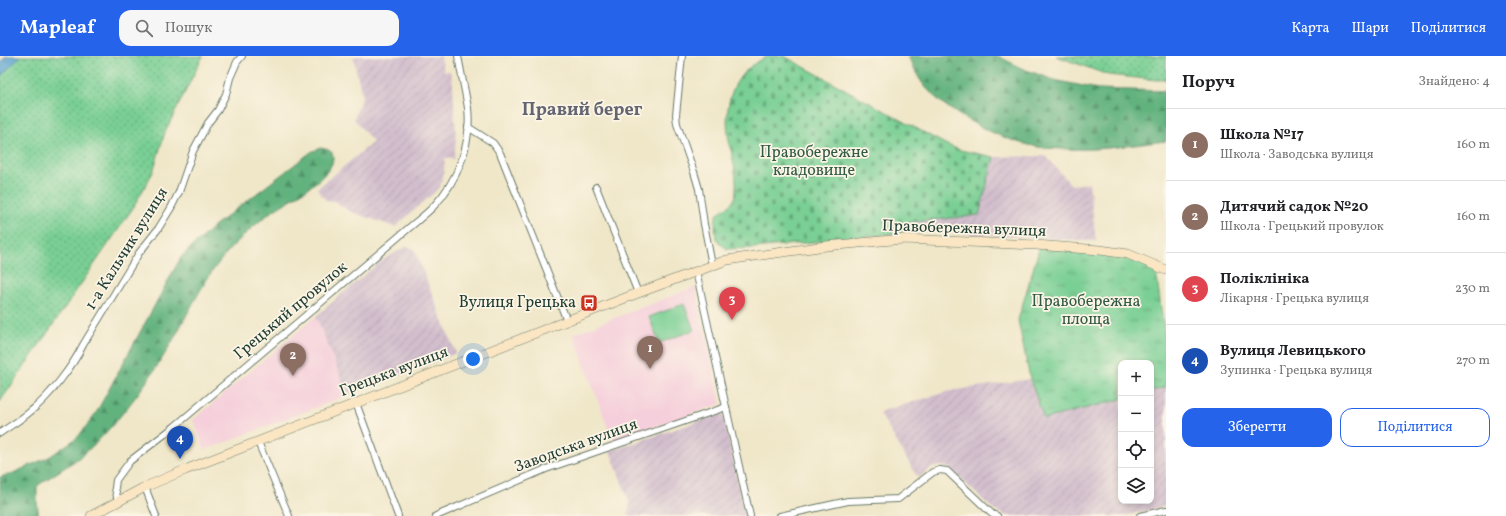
<!DOCTYPE html>
<html lang="uk">
<meta charset="utf-8">
<style>
:root{--surface:#fff;--page:#f6f6f6;--text:#202124;--muted:#757577;--line:#e0e0e0;--accent:#2563eb}
body{margin:0;font-family:Vollkorn,serif;background:var(--page);color:var(--text)}
.controls{position:absolute;right:12px;bottom:12px;display:grid;overflow:hidden;border-radius:8px;box-shadow:0 2px 6px #0003}
.controls button{width:36px;height:36px;display:grid;place-items:center;padding:0;border:0;border-bottom:1px solid var(--line);background:var(--surface);color:var(--text);font:20px sans-serif}
.you{position:absolute;left:473px;top:303px;width:14px;height:14px;margin:-10px;border:3px solid #fff;border-radius:50%;background:#1a73e8;box-shadow:0 0 0 6px #1a73e833}
.badge{display:grid;place-items:center;width:26px;height:26px;border-radius:50%;background:var(--accent);color:#fff;font-size:13px;font-weight:700}
.pin{position:absolute;translate:-50% -33px;filter:drop-shadow(0 1px 2px #0008)}
.pin::after{content:'';position:absolute;top:21px;width:14px;height:12px;background:inherit;clip-path:polygon(0 0,100% 0,50% 100%)}
.list{margin:0;padding:0;list-style:none}
h2{display:flex;justify-content:space-between;align-items:center;height:52px;margin:0;padding:0 16px;font-size:17px}
h2 small{font-size:13px;font-weight:400;color:var(--muted)}
.list li{display:grid;grid-template-columns:26px 1fr auto;gap:12px;align-items:center;box-sizing:border-box;height:72px;padding:0 16px;border-top:1px solid var(--line)}
.list b{display:block;font-size:15px;white-space:nowrap}
.list p{margin:0;font-size:13px;white-space:nowrap;color:var(--muted)}
.list em{font-size:13px;font-style:normal;color:var(--muted)}
.actions{display:flex;gap:8px;padding:12px 16px}
.actions a{flex:1;padding:9px 0;border:1px solid var(--accent);border-radius:12px;text-align:center;font-size:14px;color:var(--accent)}
.actions .main{background:var(--accent);color:#fff}
.icon{flex:none;width:22px;height:22px;fill:none;stroke:currentColor;stroke-width:2;stroke-linecap:round;stroke-linejoin:round}
.map{position:relative;flex:none;width:1166px;height:460px;overflow:hidden}
header{display:flex;align-items:center;gap:24px;box-sizing:border-box;height:56px;padding:0 20px;background:var(--accent);color:#fff}
header strong{font-size:19px}
nav{display:flex;gap:22px;margin-inline-start:auto;font-size:14px}
.search{width:280px;height:36px;background:var(--page);display:flex;align-items:center;gap:10px;box-sizing:border-box;padding:0 14px;border-radius:12px;color:var(--muted);font-size:15px}
main{display:flex}
aside{flex:1;background:var(--surface)}
.map>svg:first-child{display:block}
.built{fill:#f5cfdb}
.industrial{fill:url(#industrial-furrows)}
.grass{fill:url(#grass-dots);stroke:#4c8664}
.forest{fill:url(#forest-firs);stroke:#407859}
.cemetery{fill:url(#cemetery-stones);stroke:#4c8664}
.park{fill:url(#park-tufts);stroke:#4c8664}
.pitch{fill:#79cf94;stroke:#4c8664}
.water{fill:url(#water-ripples);stroke:#3c7082}
.lines{fill:none;stroke-linecap:round;stroke-linejoin:round}
.street-casing{stroke:#687868;stroke-width:8}
.secondary-casing{stroke:#687868;stroke-width:10}
.street{stroke:#fff;stroke-width:6}
.secondary{stroke:#fbe6c4;stroke-width:9}
.labels{text-anchor:middle;dominant-baseline:central;stroke-width:3.5;stroke-linejoin:round;paint-order:stroke}
.park-label{font-size:16px;fill:#315a47;stroke:#fcf5e5}
.street-label{font-size:16px;fill:#1f3d34;stroke:#fcf5e5}
.poi-label{font-size:16px;fill:#1f3d34;stroke:#fcf5e5;text-anchor:end}
.quarter-label{font-size:18px;font-weight:bold;fill:#636573;stroke:#fcf5e5}
</style>
<header>
<strong>Mapleaf</strong>
<div class="search"><svg class="icon" aria-label="search" viewBox="0 0 24 24"><circle cx="10" cy="10" r="6"/><path d="M15 15l6 6"/></svg>Пошук</div>
<nav><a>Карта</a><a>Шари</a><a>Поділитися</a></nav>
</header>
<main>
<div class="map">
<svg width="1166" height="460" viewBox="0 0 1166 460">
<defs>
<pattern id="industrial-furrows" width="10" height="10" patternUnits="userSpaceOnUse"><rect width="10" height="10" fill="#d1bdcc"/><path d="M-1 1l2-2M0 10L10 0M9 11l2-2" fill="none" stroke="#b3a3b0"/></pattern>
<pattern id="grass-dots" width="8" height="8" patternUnits="userSpaceOnUse"><rect width="8" height="8" fill="#79cf94"/><path d="M2 2h.1M6 6h.1" fill="none" stroke="#63a97a" stroke-width="1.8" stroke-linecap="round"/></pattern>
<pattern id="forest-firs" width="22" height="20" patternUnits="userSpaceOnUse"><rect width="22" height="20" fill="#62b27e"/><path d="M5 1l3.5 6h-7zM16 11l3.5 6h-7z" fill="#509268"/></pattern>
<pattern id="cemetery-stones" width="16" height="16" patternUnits="userSpaceOnUse"><rect width="16" height="16" fill="#79cf94"/><path d="M2 7V4a2 2 0 0 1 4 0v3zM10 15v-3a2 2 0 0 1 4 0v3z" fill="#63a97a"/></pattern>
<pattern id="park-tufts" width="24" height="20" patternUnits="userSpaceOnUse"><rect width="24" height="20" fill="#79cf94"/><path d="M3 7l-1-3M5 7V3M7 7l1-3M15 17l-1-3M17 17v-4M19 17l1-3" fill="none" stroke="#63a97a"/></pattern>
<pattern id="water-ripples" width="26" height="14" patternUnits="userSpaceOnUse"><rect width="26" height="14" fill="#59a3d0"/><path d="M2 4q2-2 4 0t4 0M15 11q2-2 4 0t4 0" fill="none" stroke="#4986aa"/></pattern>
</defs>
<rect width="100%" height="100%" fill="#fcf5e5"/>
<filter id="ink" filterUnits="userSpaceOnUse"><feTurbulence type="fractalNoise" baseFrequency=".025" numOctaves="2"/><feDisplacementMap in="SourceGraphic" scale="8" xChannelSelector="R" yChannelSelector="G"/><feConvolveMatrix kernelMatrix="1 2 1 2 8 2 1 2 1" color-interpolation-filters="sRGB"/></filter>
<filter id="wash" filterUnits="userSpaceOnUse"><feTurbulence type="fractalNoise" baseFrequency=".012" numOctaves="4" result="noise"/><feDisplacementMap in="SourceGraphic" scale="16" xChannelSelector="R" yChannelSelector="G"/><feGaussianBlur stdDeviation="0.9" result="paint"/><feColorMatrix in="noise" values="0 0 0 0 0 0 0 0 0 0 0 0 0 0 0 0 0 1.4 0 .05"/><feComposite in="paint" operator="in"/></filter>
<g filter="url(#wash)">
<rect width="100%" height="100%" fill="#f0e7c9"/>
<g class="built">
<path d="M 695,231 L 721,348 L 613,385 L 573,278 Z"/>
<path d="M 316,260 L 348,339 L 205,394 L 193,364 Z"/>
</g>
<g class="industrial">
<path d="M 353,0 L 441,0 L 444,16 L 450,15 L 453,28 L 456,83 L 454,103 L 445,102 L 444,116 L 440,131 L 395,171 L 349,155 L 335,145 L 326,144 L 317,133 L 373,86 L 354,63 L 362,40 Z"/>
<path d="M 1046,100 L 1071,129 L 1089,127 L 1096,185 L 934,176 L 902,177 L 904,167 L 979,159 L 994,101 Z"/>
<path d="M 407,190 L 414,193 L 456,297 L 348,339 L 316,260 L 381,205 Z"/>
<path d="M 1030,323 L 1044,362 L 1121,343 L 1121,445 L 1151,445 L 1151,335 L 1166,331 L 1166,450 L 1123,460 L 1007,460 L 994,454 L 949,412 L 940,410 L 931,412 L 918,422 L 879,356 L 950,335 Z"/>
<path d="M 723,357 L 745,460 L 627,460 L 630,448 L 610,395 Z"/>
</g>
<g class="grass">
<path d="M 21,0 L 203,0 L 165,76 L 153,116 L 133,152 L 0,346 L 0,21 Z"/>
<path d="M 1056,0 L 1166,0 L 1166,23 L 1157,24 L 1108,19 Z"/>
</g>
<g class="forest">
<path d="M 908,0 L 998,0 L 1021,12 L 1054,24 L 1098,33 L 1166,35 L 1166,85 C 1133,89 1099,95 1066,93 C 1054,93 1040,92 1029,89 C 997,82 950,58 928,34 C 919,24 913,12 908,0 Z"/>
<path d="M 320,92 C 325,93 333,93 333,101 C 335,121 285,146 270,157 C 258,166 246,177 236,187 C 203,219 187,263 163,301 C 141,336 115,370 85,397 C 71,409 52,419 37,430 L 37,447 L 39,460 L 0,460 L 0,421 L 13,417 L 49,401 L 78,381 L 96,357 L 181,201 L 214,170 L 311,96 Z"/>
</g>
<path class="cemetery" d="M 769,0 L 784,0 L 947,89 L 960,94 L 994,101 L 979,159 L 904,167 L 902,177 L 753,192 L 727,193 C 725,191 720,188 718,185 C 715,181 714,164 717,159 C 724,150 736,151 736,133 C 737,115 731,97 728,79 C 724,44 734,14 769,0 Z"/>
<path class="park" d="M 1040,190 L 1083,192 L 1155,208 L 1166,289 L 1166,331 L 1151,335 L 1151,307 L 1121,307 L 1121,343 L 1044,363 L 1030,323 L 1018,264 Z"/>
<path class="pitch" d="M 684,248 L 694,274 L 659,287 L 649,261 Z"/>
<path class="water" d="M 6,0 L 21,0 L 0,21 L 0,6 Z"/>
</g>
<g filter="url(#ink)">
<g class="lines">
<defs>
<g id="street">
<path d="M 682,0 L 676,59 L 677,68 L 694,116 L 699,133 L 704,168 L 712,209"/>
<path d="M 468,71 L 493,87 L 500,97 L 567,265"/>
<path d="M 596,131 L 638,237"/>
<path d="M 696,215 L 750,460"/>
<path d="M 356,347 L 398,460"/>
<path d="M 0,377 C 10,370 22,363 31,355 C 49,341 73,310 83,289 L 139,197 L 158,173 L 171,152 L 179,136 L 193,95 L 208,67 L 218,54 L 226,38 L 230,22 L 237,6 L 242,0"/>
<path d="M 258,386 L 289,460"/>
<path d="M 145,431 L 156,460"/>
<path d="M 118,445 L 115,432 L 116,424 L 130,405 L 174,371 L 403,177 C 413,168 424,160 433,151 C 458,125 472,87 468,52 C 465,34 461,17 458,0"/>
<path d="M 436,460 L 546,413 L 726,351"/>
<path d="M 780,460 L 848,445 L 898,443 L 933,416 L 940,414 L 947,415 L 992,458 L 997,460"/>
<path d="M 1140,460 L 1166,454"/>
</g>
<path id="secondary" d="M 91,460 L 145,431 L 185,414 L 638,237 L 727,204 L 826,190 L 903,183 L 1036,189 L 1100,194 L 1128,198 L 1166,214"/>
</defs>
<use href="#street" class="street-casing"/>
<use href="#secondary" class="secondary-casing"/>
<use href="#street" class="street"/>
<use href="#secondary" class="secondary"/>
</g>
</g>
<defs>
<symbol id="bus-square" viewBox="-11 -11 22 22"><rect x="-9" y="-9" width="18" height="18" rx="4" fill="#c8321e" stroke="#fcf5e5"/><path d="M-5-6H5V4H4V6H2V4H-2V6H-4V4H-5ZM-3.5-4V0h7V-4ZM-3.5 1.2v1.5H-2V1.2ZM2 1.2v1.5H3.5V1.2Z" fill="#fff"/></symbol>
</defs>
<g fill-rule="evenodd">
<use href="#bus-square" x="579" y="237" width="20" height="20"/>
</g>
<g class="labels">
<g class="park-label">
<text x="814" y="97">Правобережне<tspan x="814" dy="18">кладовище</tspan></text>
<text x="1086" y="246">Правобережна<tspan x="1086" dy="18">площа</tspan></text>
</g>
<g class="street-label">
<text transform="translate(964 173) rotate(2)">Правобережна вулиця</text>
<text transform="translate(127 193) rotate(-58)">1-а Кальчик вулиця</text>
<text transform="translate(291 255) rotate(-40)">Грецький провулок</text>
<text transform="translate(394 316) rotate(-21)">Грецька вулиця</text>
<text transform="translate(576 390) rotate(-20)">Заводська вулиця</text>
</g>
<g class="poi-label">
<text x="576" y="247">Вулиця Грецька</text>
</g>
<g class="quarter-label">
<text x="582" y="54">Правий берег</text>
</g>
</g>
</svg>
<div class="controls">
<button>+</button>
<button>−</button>
<button><svg class="icon" aria-label="locate" viewBox="0 0 24 24"><circle cx="12" cy="12" r="6"/><path d="M12 2v4M12 18v4M2 12h4M18 12h4"/></svg></button>
<button><svg class="icon" aria-label="layers" viewBox="0 0 24 24"><path d="M12 4l9 5-9 5-9-5zM3 14l9 5 9-5"/></svg></button>
</div>
<div class="you"></div>
<div class="pin badge" style="left:650px;top:313px;background:#8d6e63">1</div>
<div class="pin badge" style="left:293px;top:320px;background:#8d6e63">2</div>
<div class="pin badge" style="left:732px;top:264px;background:#e0444e">3</div>
<div class="pin badge" style="left:180px;top:403px;background:#1a4fb4">4</div>
</div>
<aside>
<h2>Поруч<small>Знайдено: 4</small></h2>
<ul class="list">
<li><span class="badge" style="background:#8d6e63">1</span><div><b>Школа №17</b><p>Школа · Заводська вулиця</p></div><em>160 m</em></li>
<li><span class="badge" style="background:#8d6e63">2</span><div><b>Дитячий садок №20</b><p>Школа · Грецький провулок</p></div><em>160 m</em></li>
<li><span class="badge" style="background:#e0444e">3</span><div><b>Поліклініка</b><p>Лікарня · Грецька вулиця</p></div><em>230 m</em></li>
<li><span class="badge" style="background:#1a4fb4">4</span><div><b>Вулиця Левицького</b><p>Зупинка · Грецька вулиця</p></div><em>270 m</em></li>
</ul>
<div class="actions"><a class="main">Зберегти</a><a>Поділитися</a></div>
</aside>
</main>
